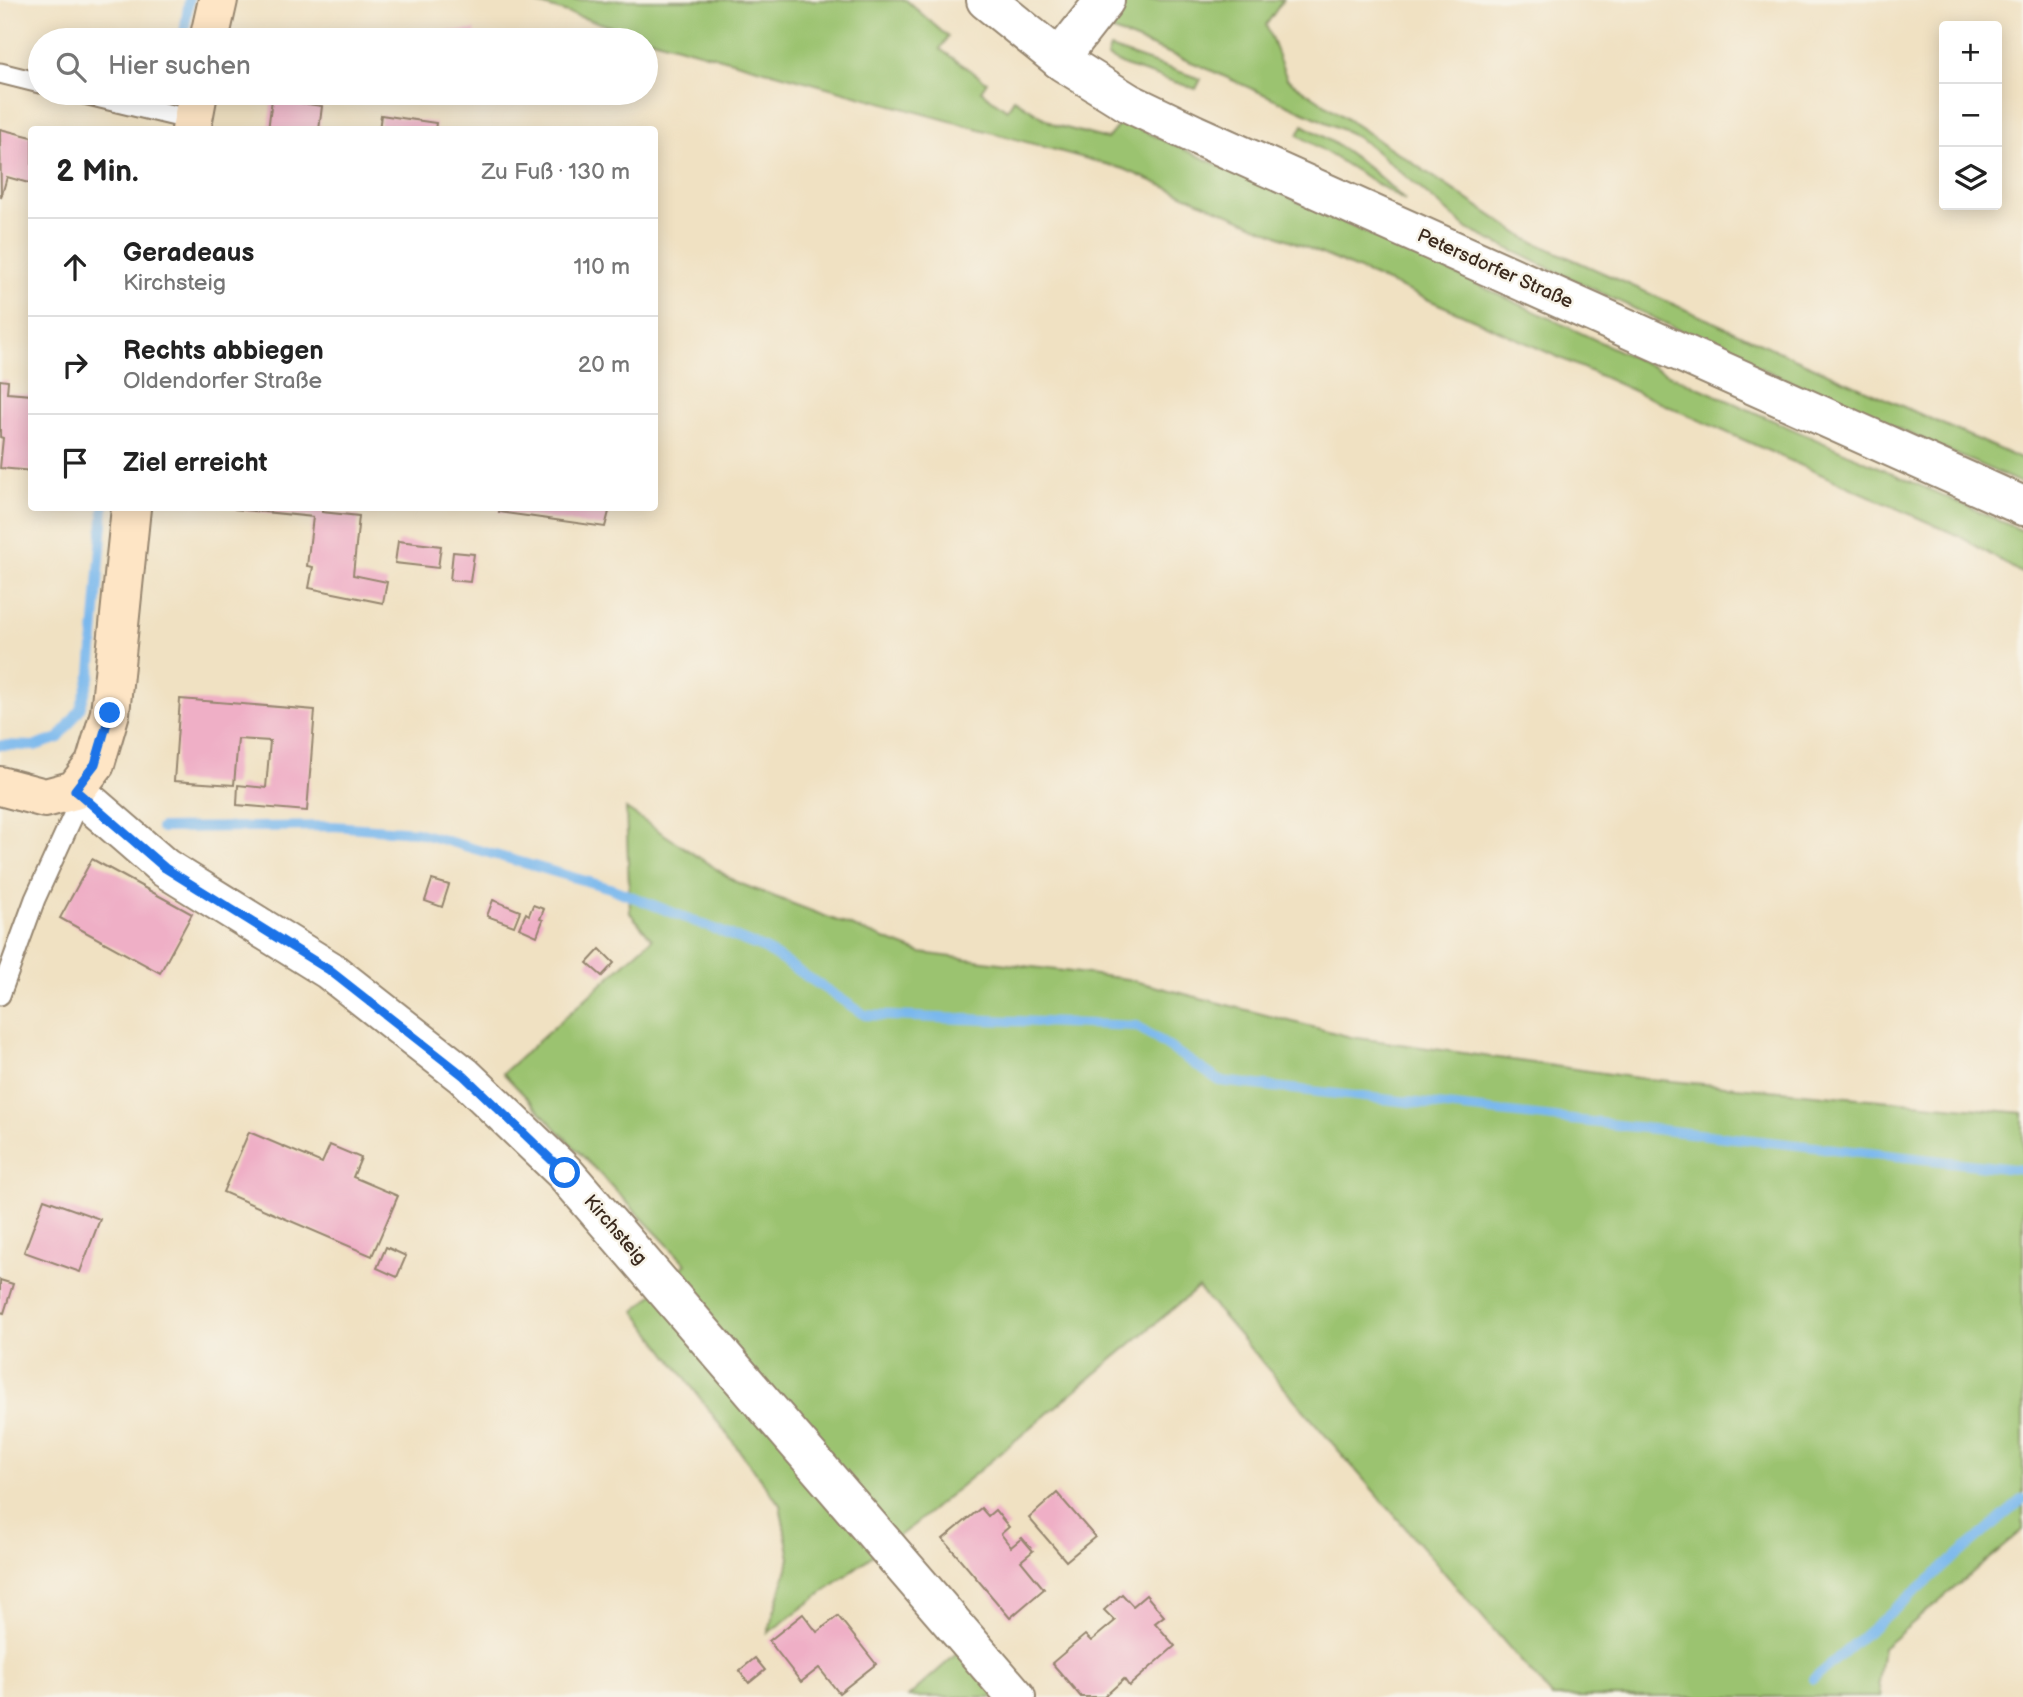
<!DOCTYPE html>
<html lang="de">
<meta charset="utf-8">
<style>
:root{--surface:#fff;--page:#f6f6f6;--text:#222;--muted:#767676;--line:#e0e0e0}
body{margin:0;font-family:"Balsamiq Sans",sans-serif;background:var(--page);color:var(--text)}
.controls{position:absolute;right:21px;top:21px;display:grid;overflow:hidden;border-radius:7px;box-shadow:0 4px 18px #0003}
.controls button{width:63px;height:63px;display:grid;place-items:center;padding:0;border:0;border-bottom:2px solid var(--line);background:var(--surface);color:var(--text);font:35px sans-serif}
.stop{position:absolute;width:21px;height:21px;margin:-16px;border:5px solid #1a73e8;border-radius:50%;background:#fff}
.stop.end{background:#1a73e8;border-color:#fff;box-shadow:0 2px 7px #0008}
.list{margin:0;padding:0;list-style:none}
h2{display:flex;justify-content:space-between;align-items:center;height:91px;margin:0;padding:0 28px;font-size:30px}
h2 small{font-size:23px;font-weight:400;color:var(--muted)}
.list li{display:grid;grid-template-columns:46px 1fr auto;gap:21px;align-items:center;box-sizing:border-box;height:98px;padding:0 28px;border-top:2px solid var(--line)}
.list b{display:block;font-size:26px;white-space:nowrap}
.list p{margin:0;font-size:23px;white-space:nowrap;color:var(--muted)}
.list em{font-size:23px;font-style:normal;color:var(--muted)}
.icon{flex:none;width:38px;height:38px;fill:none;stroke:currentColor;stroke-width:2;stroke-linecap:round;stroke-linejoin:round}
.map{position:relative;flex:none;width:2023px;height:1697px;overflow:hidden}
.search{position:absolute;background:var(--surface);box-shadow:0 4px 18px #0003;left:28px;top:28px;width:630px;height:77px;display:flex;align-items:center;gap:18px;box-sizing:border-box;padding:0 24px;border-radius:38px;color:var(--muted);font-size:26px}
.panel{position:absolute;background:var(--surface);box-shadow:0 4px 18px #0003;left:28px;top:126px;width:630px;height:385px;border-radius:7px}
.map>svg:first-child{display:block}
.green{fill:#9bc36f;stroke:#6b7646;stroke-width:2}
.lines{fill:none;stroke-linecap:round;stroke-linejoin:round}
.stream{stroke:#79b8ed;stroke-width:10}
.building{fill:#efafc6}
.lane-casing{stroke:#968670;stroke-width:23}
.street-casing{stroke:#968670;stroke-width:42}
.secondary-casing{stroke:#968670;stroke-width:42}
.lane{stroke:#fff;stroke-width:19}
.street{stroke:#fff;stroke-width:38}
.secondary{stroke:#fee5c5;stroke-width:38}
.route{stroke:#1a73e8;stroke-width:9}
.labels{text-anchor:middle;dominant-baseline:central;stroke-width:5;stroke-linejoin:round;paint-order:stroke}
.street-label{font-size:19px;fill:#3b2a1e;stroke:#f7f3e8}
</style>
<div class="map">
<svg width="2023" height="1697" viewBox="0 0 2023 1697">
<rect width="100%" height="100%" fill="#f7f3e8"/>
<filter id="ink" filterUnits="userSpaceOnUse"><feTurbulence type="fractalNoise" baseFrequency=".0143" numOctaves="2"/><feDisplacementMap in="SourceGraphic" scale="14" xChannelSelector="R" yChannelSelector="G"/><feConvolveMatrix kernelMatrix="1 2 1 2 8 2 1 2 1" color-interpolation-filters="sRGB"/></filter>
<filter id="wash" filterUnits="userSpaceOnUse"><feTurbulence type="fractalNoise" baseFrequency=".00686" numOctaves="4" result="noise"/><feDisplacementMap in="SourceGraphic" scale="28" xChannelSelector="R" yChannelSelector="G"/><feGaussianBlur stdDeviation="1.57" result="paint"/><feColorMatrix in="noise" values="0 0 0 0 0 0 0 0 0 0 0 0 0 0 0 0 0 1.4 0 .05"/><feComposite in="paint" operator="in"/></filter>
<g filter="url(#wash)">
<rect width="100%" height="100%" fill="#f0e1c2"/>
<g class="green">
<path d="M 525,0 L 906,0 L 948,37 L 940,49 L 987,82 L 981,91 L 1007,110 L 1014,99 L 1055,125 L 1107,139 L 1122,121 L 1428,261 L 1668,374 L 2023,531 L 2023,574 L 1959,536 L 1457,312 L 1124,169 L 652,39 Z"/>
<path d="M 1128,0 L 1283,0 L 1266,25 L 1287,79 L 1527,239 L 2023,460 L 2023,484 L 1736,357 L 1469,230 L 1370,146 L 1350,133 L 1201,66 L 1111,30 C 1110,17 1117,8 1128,0 Z"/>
<path d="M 1110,48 L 1201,79 L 1196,89 L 1125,66 L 1107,57 Z"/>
<path d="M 1303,125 C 1342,146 1375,170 1405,201 L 1298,135 Z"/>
<path d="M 626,809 L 736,882 L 921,953 L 1127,979 L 1351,1037 L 1638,1078 L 2023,1113 L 2023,1530 L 1883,1648 L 1878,1682 L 1881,1697 L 1552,1697 L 1198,1288 L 915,1524 L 768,1633 L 790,1558 L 780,1505 L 635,1311 L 686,1264 L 503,1073 L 652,939 L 630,913 Z"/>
<path d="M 970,1642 L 1016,1697 L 908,1697 Z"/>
</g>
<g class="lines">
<g class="stream">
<path d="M 183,40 L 189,0"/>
<path d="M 173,98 L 174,93"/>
<path d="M 0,745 L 35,746 L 59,738 L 80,709 L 91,674 L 104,508"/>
<path d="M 161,828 L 333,826 L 416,832 L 610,888 L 765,949 L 865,1015 L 1137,1026 L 1220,1081 L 2023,1170"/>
<path d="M 1813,1679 L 2023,1499"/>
</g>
</g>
<g id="blocks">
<g class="building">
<path d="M 475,30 L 475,40 L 449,40 L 448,31 Z"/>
<path d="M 347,36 L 417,37 L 417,40 L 347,40 Z"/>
<path d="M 272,99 L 322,106 L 319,130 L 268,130 Z"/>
<path d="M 381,115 L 436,123 L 435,130 L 379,130 Z"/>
<path d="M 0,129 L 32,137 L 32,184 L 7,177 L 1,198 Z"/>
<path d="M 0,380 L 8,381 L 7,393 L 32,395 L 32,471 L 0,468 L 3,438 L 0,437 Z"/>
<path d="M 235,508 L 322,508 L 322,512 L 359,516 L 353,575 L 387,582 L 383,603 L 309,588 L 313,567 L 307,566 L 313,517 L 235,509 Z"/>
<path d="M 500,508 L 610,508 L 605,527 L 499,512 Z"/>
<path d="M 398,541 L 441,546 L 438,568 L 395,563 Z"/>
<path d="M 453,552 L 474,554 L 470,582 L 450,580 Z"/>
<path d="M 180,699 L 315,710 L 307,811 L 237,805 L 238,785 L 266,788 L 270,741 L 238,739 L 234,785 L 174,781 Z"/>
<path d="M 92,859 L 192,914 L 160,973 L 60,918 Z"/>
<path d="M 432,880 L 449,885 L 442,907 L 425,901 Z"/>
<path d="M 493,900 L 520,911 L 514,926 L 487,916 Z"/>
<path d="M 533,905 L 544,909 L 540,919 L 543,920 L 537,936 L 519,928 L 526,913 L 529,915 Z"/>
<path d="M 600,949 L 614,963 L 602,976 L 587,963 Z"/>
<path d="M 249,1132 L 322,1163 L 330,1145 L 361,1158 L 353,1177 L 398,1196 L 372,1256 L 223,1192 Z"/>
<path d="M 44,1199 L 100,1219 L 80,1272 L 24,1252 Z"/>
<path d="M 386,1247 L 406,1256 L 397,1277 L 377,1268 Z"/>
<path d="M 0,1280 L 13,1284 L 4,1313 L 0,1312 Z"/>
<path d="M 1057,1493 L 1095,1537 L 1066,1561 L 1029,1518 Z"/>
<path d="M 981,1508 L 988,1516 L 995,1510 L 1009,1527 L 1001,1534 L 1011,1547 L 1022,1538 L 1033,1551 L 1021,1561 L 1044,1589 L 1010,1618 L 943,1539 Z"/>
<path d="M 1122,1594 L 1133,1606 L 1146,1595 L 1164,1616 L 1155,1623 L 1175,1646 L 1129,1686 L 1124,1679 L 1104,1697 L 1081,1697 L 1052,1663 L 1085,1635 L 1091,1641 L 1115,1621 L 1104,1610 Z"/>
<path d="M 803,1614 L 817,1632 L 838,1616 L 876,1664 L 839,1693 L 819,1668 L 801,1682 L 769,1641 Z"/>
<path d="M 755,1658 L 765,1670 L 749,1683 L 739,1671 Z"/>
</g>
</g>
</g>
<g filter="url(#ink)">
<use href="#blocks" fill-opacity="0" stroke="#968670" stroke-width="2"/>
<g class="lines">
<defs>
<g id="lane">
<path d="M 0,73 L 40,83"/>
<path d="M 80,93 L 192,120"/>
<path d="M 0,995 L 35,899 L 82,796"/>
</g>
<g id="street">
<path d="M 986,0 L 1063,62 L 1129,103 L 1194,134 L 2023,506"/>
<path d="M 1059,59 L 1105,0"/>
<path d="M 75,790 L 165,868 L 329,970 L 464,1076 L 565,1173 L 1016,1697"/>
</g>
<g id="secondary">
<path d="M 209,40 L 218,0"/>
<path d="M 191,130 L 198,93"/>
<path d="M 0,786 L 45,798 L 75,790 L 95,764 L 110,713 L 131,508"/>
</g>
</defs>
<use href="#lane" class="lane-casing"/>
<use href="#street" class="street-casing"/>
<use href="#secondary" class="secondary-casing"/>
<use href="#lane" class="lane"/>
<use href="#street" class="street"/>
<use href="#secondary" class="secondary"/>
</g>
</g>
<g class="lines" filter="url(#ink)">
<path class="route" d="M 110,713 L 95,764 L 75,790 L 165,868 L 329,970 L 464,1076 L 565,1173"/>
</g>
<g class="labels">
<g class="street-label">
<text transform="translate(1495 269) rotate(24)">Petersdorfer Straße</text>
<text transform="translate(615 1230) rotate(49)">Kirchsteig</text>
</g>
</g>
</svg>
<div class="controls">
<button>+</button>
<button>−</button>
<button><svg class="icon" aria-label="layers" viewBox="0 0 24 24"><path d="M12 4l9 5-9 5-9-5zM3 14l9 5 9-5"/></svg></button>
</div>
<div class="stop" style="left:565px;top:1173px"></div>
<div class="stop end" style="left:110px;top:713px"></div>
<div class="search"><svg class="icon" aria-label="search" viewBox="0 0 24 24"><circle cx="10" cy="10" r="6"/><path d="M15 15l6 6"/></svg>Hier suchen</div>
<section class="panel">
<h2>2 Min.<small>Zu Fuß · 130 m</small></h2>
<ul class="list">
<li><svg class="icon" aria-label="ahead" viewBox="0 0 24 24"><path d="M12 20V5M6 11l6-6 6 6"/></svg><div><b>Geradeaus</b><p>Kirchsteig</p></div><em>110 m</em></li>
<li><svg class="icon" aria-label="right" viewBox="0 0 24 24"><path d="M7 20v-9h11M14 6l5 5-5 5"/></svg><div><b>Rechts abbiegen</b><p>Oldendorfer Straße</p></div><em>20 m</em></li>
<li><svg class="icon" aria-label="arrive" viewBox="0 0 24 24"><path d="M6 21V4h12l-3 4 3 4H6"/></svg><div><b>Ziel erreicht</b></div></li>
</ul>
</section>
</div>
